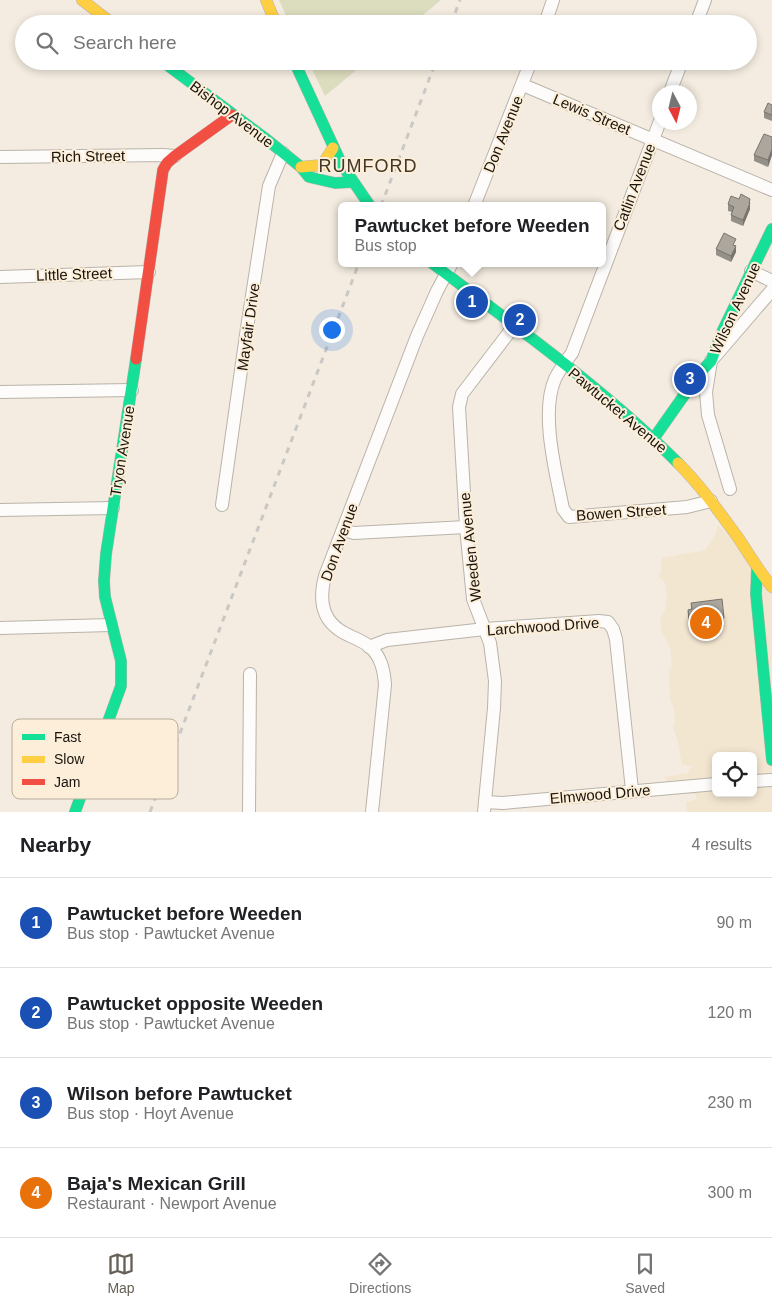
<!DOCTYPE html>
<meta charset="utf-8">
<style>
:root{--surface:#fff;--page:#f2f2f2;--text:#202124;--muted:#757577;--line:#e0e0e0;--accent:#666057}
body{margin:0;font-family:Helvetica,sans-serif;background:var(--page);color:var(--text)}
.controls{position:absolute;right:15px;bottom:15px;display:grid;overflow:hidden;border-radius:8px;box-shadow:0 2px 8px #0003}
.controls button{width:45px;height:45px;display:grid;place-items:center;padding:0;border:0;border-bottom:1px solid var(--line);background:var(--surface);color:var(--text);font:25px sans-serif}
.compass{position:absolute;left:652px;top:85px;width:45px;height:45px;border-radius:50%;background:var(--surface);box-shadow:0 2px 8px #0003;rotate:173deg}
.you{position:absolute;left:331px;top:329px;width:18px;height:18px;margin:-12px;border:4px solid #fff;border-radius:50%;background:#1a73e8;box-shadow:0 0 0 8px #1a73e833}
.badge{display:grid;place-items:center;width:32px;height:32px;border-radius:50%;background:var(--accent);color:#fff;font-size:16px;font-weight:700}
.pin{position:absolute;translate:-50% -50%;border:2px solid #fff;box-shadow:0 1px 5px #0006}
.popup{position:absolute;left:338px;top:202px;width:268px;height:65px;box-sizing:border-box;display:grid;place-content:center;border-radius:8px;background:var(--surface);filter:drop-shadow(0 1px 4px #0005);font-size:16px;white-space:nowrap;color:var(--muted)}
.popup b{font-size:19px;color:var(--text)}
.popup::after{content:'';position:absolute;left:50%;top:100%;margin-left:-10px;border:10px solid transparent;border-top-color:var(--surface)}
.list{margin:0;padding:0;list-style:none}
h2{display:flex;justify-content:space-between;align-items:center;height:65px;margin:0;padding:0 20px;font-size:21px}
h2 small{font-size:16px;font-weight:400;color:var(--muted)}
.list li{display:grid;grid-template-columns:32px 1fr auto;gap:15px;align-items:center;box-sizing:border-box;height:90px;padding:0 20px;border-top:1px solid var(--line)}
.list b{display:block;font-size:19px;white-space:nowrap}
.list p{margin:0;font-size:16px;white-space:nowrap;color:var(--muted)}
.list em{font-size:16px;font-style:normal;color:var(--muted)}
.icon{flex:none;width:28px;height:28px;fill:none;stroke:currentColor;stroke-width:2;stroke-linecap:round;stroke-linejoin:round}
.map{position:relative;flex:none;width:772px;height:812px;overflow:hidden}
.search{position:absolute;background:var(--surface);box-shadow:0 2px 8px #0003;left:15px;right:15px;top:15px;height:55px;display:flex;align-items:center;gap:12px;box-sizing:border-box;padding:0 18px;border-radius:28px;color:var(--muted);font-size:19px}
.sheet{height:425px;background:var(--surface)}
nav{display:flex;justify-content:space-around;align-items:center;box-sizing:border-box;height:70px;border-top:1px solid var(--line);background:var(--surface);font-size:14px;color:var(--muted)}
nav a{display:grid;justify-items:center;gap:2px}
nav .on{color:var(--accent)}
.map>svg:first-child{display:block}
.built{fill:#f3e6d1;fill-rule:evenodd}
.green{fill:#dcddbe}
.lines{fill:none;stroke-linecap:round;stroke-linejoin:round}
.street-casing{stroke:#b9b3aa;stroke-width:14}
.fast-casing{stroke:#b9b3aa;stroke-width:12}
.slow-casing{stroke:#b9b3aa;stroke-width:12}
.jam-casing{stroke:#b9b3aa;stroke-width:12}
.street{stroke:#fdfcfa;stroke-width:12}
.fast{stroke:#16e098;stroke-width:11}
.slow{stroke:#ffcf43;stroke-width:11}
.jam{stroke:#f24e42;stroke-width:11}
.rail{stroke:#cac8c5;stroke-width:3;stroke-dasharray:6 6;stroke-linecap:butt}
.wall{fill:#948f87}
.shaded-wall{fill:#78746e}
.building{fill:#aca69d;stroke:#78746e}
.labels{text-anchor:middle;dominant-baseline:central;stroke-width:4;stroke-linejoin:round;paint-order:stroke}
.street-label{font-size:15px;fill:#19140d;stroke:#fceed8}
.quarter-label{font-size:18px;letter-spacing:1px;fill:#423726;stroke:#fceed8}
.key{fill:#fceed8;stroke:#b8ad9b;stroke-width:1}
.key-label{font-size:14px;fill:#19140d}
</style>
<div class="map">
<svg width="772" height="812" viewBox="0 0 772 812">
<rect width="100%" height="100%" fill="#f4ece0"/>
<path class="built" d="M 718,525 L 772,581 L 772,812 L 687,812 L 686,802 L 697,799 L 696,795 L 691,793 L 666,793 L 668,785 L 664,777 L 688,773 L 692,766 L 682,765 L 678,742 L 673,727 L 675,723 L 674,709 L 670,700 L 669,670 L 672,665 L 670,647 L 662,633 L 660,620 L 665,610 L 667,597 L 665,583 L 658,576 L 661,572 L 662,558 L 705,550 L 715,535 ZM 716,756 L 753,756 L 753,793 L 716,793 Z"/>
<g class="green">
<path d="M 279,0 L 441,0 L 412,24 L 290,24 Z"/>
<path d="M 308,61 L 367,61 L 325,96 Z"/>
</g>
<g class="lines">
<defs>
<g id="street">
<path d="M 545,24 L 553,0"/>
<path d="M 696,24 L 705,0"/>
<path d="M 523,85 L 772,190"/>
<path d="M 670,92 L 682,61"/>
<path d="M 660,121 L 572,353 C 566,361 559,370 555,379 C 540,413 556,473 563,509 L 569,517 L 687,507 L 711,501"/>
<path d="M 0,157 L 163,155 L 175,156"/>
<path d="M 474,206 L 531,61"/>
<path d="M 751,271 L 772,281"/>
<path d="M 0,277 L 149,272"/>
<path d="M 0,392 L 132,390"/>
<path d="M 730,489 L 708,415 L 706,392 L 711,361 L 772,290"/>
<path d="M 222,505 L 247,328 L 269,186 L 283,153"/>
<path d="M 0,510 L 113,508"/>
<path d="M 343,530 L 354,533 L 466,527"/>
<path d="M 0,628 L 111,625"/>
<path d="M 369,647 L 387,640 L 485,629 L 599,621 L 608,622 L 613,629 L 616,639 L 632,790"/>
<path d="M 753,781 L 772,780"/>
<path d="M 485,802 L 503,803 L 716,784"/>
<path d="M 249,812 L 250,674"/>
<path d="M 372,812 L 385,685 C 384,670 381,656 369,646 C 360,639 347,636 338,629 C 320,616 320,595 325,576 L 417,336 L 437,291 L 452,263"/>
<path d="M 484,812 L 494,708 L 495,681 L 490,643 L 473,599 L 466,527 L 459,407 L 462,394 L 514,326"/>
</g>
<g id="fast">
<path d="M 162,61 L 266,139 L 301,167 L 309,177 L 335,183 L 353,182"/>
<path d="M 294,61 L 342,165 L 370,206"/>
<path d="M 432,263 C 516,327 603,388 678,463"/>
<path d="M 654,438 L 699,374 L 711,361 L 723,330 L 772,229"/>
<path d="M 757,569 L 756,594 L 772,760"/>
<path d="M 75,812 L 121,686 L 121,661 L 105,597 L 104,581 L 106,554 L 136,359"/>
</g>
<g id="slow">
<path d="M 82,0 L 113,24"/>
<path d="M 266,0 L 276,24"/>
<path d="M 301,167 L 322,165 L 333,148"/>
<path d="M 678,463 C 701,486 720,513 739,539 C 750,556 759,571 772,587"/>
</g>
<path id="jam" d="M 136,359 L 163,170 L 167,163 L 175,156 L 232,115"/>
</defs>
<use href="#street" class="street-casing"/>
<use href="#fast" class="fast-casing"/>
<use href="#slow" class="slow-casing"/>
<use href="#jam" class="jam-casing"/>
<use href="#street" class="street"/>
<use href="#fast" class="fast"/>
<use href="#slow" class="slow"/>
<use href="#jam" class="jam"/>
<g class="rail">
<path d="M 451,24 L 460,0"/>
<path d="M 381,206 L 436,61"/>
<path d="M 150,812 L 359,263"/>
</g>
</g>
<g class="wall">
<path d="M 772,105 L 772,121 L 764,118 L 764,112 Z"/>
<path d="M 772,137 L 772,155 L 768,167 L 754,161 L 754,155 Z"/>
<path d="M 739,199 L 750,199 L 750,209 L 743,226 L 731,221 L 731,215 L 732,212 L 728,211 L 728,204 Z"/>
<path d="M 736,245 L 736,252 L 731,262 L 716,255 L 716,249 Z"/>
<path d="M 691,603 L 724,618 L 724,627 L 689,630 L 688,619 L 688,610 L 691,609 Z"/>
</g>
<g class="shaded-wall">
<path d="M 772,149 L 772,155 L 768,167 L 768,160 Z"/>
<path d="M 750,199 L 750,209 L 743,226 L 743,220 Z"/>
<path d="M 736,246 L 736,252 L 731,262 L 731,256 Z"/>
</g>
<g class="building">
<path d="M 768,103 L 772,105 L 772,115 L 764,112 Z"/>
<path d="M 764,134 L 772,137 L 772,149 L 768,160 L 754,155 Z"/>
<path d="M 741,194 L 750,199 L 749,203 L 750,203 L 743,220 L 731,215 L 734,207 L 728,204 L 731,196 L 739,199 Z"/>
<path d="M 724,233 L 736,239 L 733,245 L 736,246 L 731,256 L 716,249 Z"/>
<path d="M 722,599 L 724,618 L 689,621 L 688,610 L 692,609 L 691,603 Z"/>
</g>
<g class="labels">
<g class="street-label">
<text transform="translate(232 114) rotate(37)">Bishop Avenue</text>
<text transform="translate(592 114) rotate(23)">Lewis Street</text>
<text transform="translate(503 134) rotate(-68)">Don Avenue</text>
<text transform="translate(88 156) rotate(-1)">Rich Street</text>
<text transform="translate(634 187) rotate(-69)">Catlin Avenue</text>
<text transform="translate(74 274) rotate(-2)">Little Street</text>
<text transform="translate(735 308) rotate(-65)">Wilson Avenue</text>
<text transform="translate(248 327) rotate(-82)">Mayfair Drive</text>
<text transform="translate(618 410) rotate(40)">Pawtucket Avenue</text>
<text transform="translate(122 451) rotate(-81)">Tryon Avenue</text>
<text transform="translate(621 512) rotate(-4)">Bowen Street</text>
<text transform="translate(339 542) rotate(-70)">Don Avenue</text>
<text transform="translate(470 547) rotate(-96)">Weeden Avenue</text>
<text transform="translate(543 626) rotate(-4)">Larchwood Drive</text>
<text transform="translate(600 794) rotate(-5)">Elmwood Drive</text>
</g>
<g class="quarter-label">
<text x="368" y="166">RUMFORD</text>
</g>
</g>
<rect x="12" y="719" width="166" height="80" rx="8" class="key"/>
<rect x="22" y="734" width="23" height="6" fill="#16e098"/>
<rect x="22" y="756" width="23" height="7" fill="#ffcf43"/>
<rect x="22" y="779" width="23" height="6" fill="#f24e42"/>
<g class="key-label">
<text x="54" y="742">Fast</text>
<text x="54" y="764">Slow</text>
<text x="54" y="787">Jam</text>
</g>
</svg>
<div class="controls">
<button><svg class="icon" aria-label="locate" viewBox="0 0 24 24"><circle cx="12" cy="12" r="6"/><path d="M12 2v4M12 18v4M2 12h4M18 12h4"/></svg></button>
</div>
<svg class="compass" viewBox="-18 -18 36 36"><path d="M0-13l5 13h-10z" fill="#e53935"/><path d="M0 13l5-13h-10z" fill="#757577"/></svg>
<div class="you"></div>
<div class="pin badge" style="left:472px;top:302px;background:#1a4fb4">1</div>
<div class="popup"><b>Pawtucket before Weeden</b>Bus stop</div>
<div class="pin badge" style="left:520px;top:320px;background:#1a4fb4">2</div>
<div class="pin badge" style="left:690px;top:379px;background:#1a4fb4">3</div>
<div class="pin badge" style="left:706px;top:623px;background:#e8710a">4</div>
<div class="search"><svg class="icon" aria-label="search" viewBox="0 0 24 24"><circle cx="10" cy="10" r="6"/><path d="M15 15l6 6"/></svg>Search here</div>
</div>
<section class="sheet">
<h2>Nearby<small>4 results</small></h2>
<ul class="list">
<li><span class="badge" style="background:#1a4fb4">1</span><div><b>Pawtucket before Weeden</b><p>Bus stop · Pawtucket Avenue</p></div><em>90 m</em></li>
<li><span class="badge" style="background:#1a4fb4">2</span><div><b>Pawtucket opposite Weeden</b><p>Bus stop · Pawtucket Avenue</p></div><em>120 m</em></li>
<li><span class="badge" style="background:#1a4fb4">3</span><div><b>Wilson before Pawtucket</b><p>Bus stop · Hoyt Avenue</p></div><em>230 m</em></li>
<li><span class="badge" style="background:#e8710a">4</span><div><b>Baja's Mexican Grill</b><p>Restaurant · Newport Avenue</p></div><em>300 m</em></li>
</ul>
</section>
<nav>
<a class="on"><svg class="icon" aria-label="map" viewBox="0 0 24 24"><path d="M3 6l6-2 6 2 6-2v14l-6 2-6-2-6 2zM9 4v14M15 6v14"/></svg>Map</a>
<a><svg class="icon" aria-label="directions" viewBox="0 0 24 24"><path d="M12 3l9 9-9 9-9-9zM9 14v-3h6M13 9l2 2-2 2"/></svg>Directions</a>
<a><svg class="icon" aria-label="saved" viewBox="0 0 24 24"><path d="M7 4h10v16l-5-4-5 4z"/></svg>Saved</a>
</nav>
